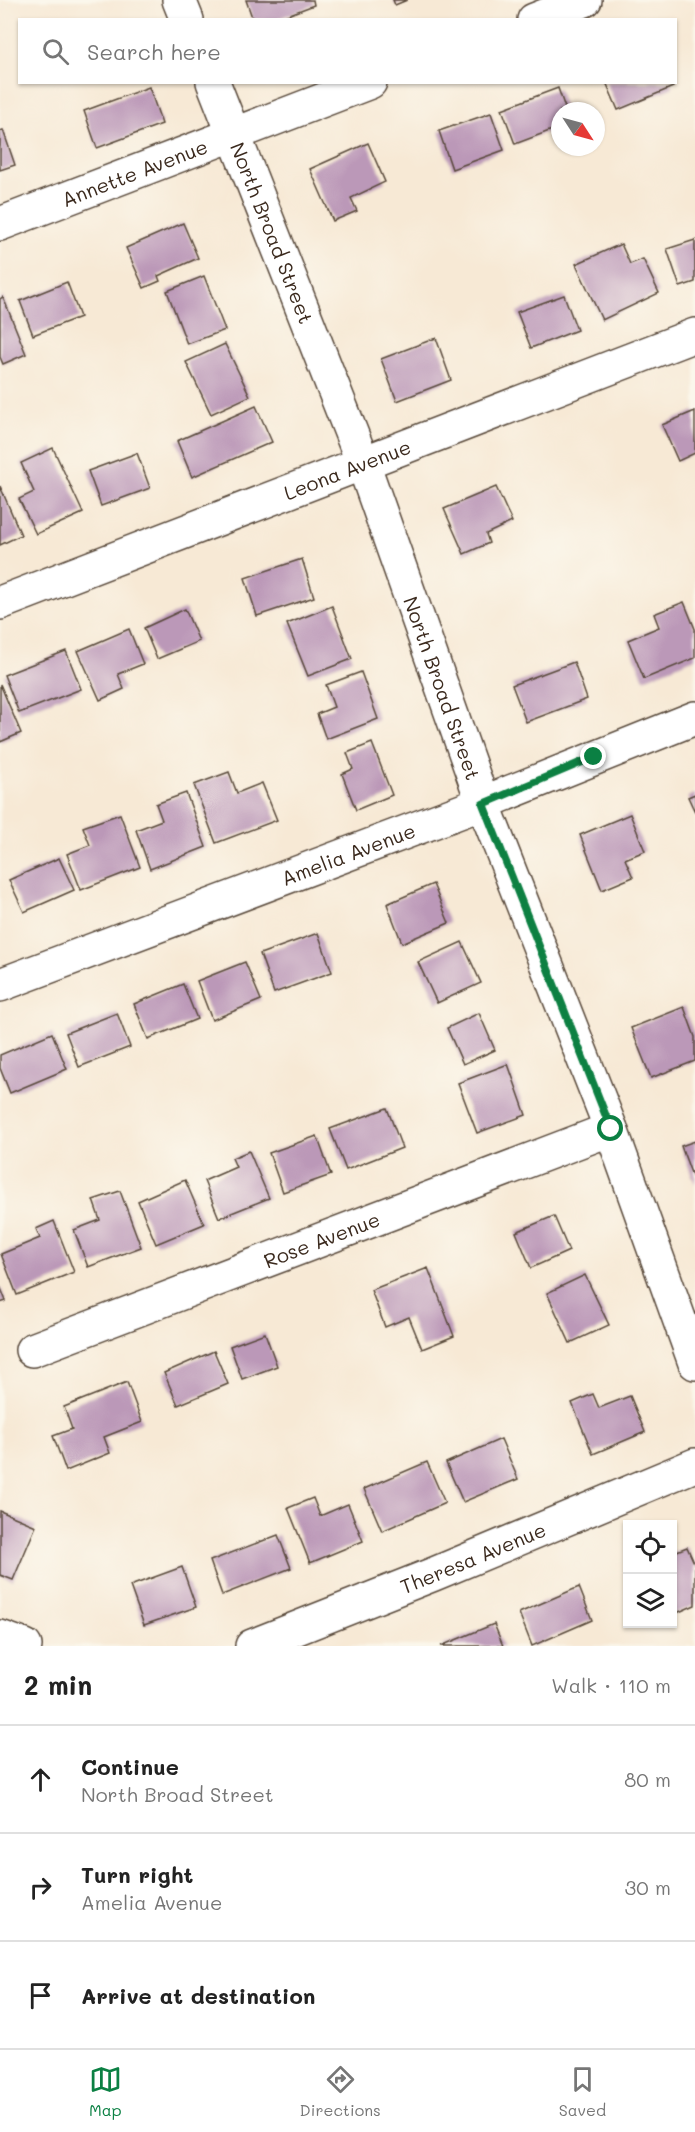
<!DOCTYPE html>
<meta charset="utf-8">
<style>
:root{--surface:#fff;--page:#f6f6f6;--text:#222;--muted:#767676;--line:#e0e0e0;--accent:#0b8043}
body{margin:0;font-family:Mali,sans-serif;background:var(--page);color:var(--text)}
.controls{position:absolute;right:18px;bottom:18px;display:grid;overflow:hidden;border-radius:0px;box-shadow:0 2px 4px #0004}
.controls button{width:54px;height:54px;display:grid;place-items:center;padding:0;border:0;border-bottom:2px solid var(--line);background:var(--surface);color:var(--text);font:30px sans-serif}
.compass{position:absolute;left:551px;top:102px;width:54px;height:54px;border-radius:50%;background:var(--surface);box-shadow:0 2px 4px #0004;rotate:126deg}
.stop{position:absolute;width:18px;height:18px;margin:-14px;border:4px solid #0b8043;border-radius:50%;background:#fff}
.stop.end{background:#0b8043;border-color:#fff;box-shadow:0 2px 6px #0008}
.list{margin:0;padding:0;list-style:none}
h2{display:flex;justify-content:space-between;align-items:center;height:78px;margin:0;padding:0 24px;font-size:26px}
h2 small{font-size:20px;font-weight:400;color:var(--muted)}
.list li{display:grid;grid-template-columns:39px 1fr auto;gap:18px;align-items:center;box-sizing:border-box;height:108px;padding:0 24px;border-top:2px solid var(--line)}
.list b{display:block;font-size:22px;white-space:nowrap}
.list p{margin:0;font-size:20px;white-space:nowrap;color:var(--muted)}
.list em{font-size:20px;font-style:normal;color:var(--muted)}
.icon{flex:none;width:33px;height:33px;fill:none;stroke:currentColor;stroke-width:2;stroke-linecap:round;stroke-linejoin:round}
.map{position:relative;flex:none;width:695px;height:1646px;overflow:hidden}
.search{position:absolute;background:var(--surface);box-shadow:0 2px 4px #0004;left:18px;right:18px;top:18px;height:66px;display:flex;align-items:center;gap:15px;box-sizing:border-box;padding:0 21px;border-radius:0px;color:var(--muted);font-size:22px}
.sheet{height:402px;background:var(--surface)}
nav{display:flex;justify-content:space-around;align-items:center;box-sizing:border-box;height:84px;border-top:2px solid var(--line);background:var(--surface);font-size:16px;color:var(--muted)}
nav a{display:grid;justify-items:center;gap:3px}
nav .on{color:var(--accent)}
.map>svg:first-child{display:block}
.building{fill:#bb98b8}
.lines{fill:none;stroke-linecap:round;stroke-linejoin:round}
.minor-casing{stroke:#574739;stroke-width:36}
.minor{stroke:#fff;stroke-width:33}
.route{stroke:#0b8043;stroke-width:8}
.labels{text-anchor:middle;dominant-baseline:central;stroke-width:4.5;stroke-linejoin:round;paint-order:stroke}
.street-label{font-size:20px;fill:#3b2a1e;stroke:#fbf7ec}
</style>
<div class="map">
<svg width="695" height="1646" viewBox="0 0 695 1646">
<rect width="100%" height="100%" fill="#fbf7ec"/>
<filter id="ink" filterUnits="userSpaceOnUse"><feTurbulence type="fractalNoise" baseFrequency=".0167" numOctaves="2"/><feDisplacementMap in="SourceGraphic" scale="12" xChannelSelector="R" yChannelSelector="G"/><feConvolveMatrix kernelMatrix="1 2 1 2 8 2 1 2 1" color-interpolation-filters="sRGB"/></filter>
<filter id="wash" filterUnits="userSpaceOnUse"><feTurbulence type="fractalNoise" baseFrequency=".008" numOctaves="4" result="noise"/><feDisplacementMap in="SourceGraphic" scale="24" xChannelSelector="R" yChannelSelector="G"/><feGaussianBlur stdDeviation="1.35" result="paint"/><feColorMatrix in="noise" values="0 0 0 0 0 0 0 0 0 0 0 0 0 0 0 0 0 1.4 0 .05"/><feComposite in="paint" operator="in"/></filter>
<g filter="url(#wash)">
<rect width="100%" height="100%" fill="#f7e9d5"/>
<g id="blocks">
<g class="building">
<path d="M 246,0 L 313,0 L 314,5 L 274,20 L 253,20 Z"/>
<path d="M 393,0 L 407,0 L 395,5 Z"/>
<path d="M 606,82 L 672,82 L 673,87 L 618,110 Z"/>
<path d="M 149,87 L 162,124 L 97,148 L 84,111 Z"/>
<path d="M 558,88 L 566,111 L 560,111 L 560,127 L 515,144 L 502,109 Z"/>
<path d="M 491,113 L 504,150 L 452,169 L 439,131 Z"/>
<path d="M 3,130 L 15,165 L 0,170 L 0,131 Z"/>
<path d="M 368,143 L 385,182 L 351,198 L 357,211 L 333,221 L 310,169 Z"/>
<path d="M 183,223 L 198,258 L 158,276 L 160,281 L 144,288 L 126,248 Z"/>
<path d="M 695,240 L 695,282 L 680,287 L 667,249 Z"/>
<path d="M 621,244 L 630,264 L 643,259 L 659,293 L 602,320 L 576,264 Z"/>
<path d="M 204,276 L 225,330 L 187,344 L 167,291 Z"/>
<path d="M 67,282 L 80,317 L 33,335 L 20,301 Z"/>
<path d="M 564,295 L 577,330 L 531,348 L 517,312 Z"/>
<path d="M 3,297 L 26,354 L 3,364 L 0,357 L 0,299 Z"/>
<path d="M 436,338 L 451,380 L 397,401 L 381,359 Z"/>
<path d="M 225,344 L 250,396 L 211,414 L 186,362 Z"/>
<path d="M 256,406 L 272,442 L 192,477 L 177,441 Z"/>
<path d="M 695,411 L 695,453 L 678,461 L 662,425 Z"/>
<path d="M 53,448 L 83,513 L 36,534 L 19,499 L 34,492 L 21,463 Z"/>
<path d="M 137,453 L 150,488 L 101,506 L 88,471 Z"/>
<path d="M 0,486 L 21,535 L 0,545 Z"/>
<path d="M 496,487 L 512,522 L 486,534 L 489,543 L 464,554 L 444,509 Z"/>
<path d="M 302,559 L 314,597 L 257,616 L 245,578 Z"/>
<path d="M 684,602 L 695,629 L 695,658 L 644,679 L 628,640 L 659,627 L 654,614 Z"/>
<path d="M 332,606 L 352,659 L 308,676 L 287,624 Z"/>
<path d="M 185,609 L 199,641 L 157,659 L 144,628 Z"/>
<path d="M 129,629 L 143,664 L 118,674 L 124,689 L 100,700 L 78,651 Z"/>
<path d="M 66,651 L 81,689 L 19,713 L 4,675 Z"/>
<path d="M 574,662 L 587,699 L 526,722 L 512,685 Z"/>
<path d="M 361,672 L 378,719 L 326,739 L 317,714 L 334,707 L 326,685 Z"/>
<path d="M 0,684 L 21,733 L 0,742 Z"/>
<path d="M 372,743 L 392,795 L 356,810 L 342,774 L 353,769 L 347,753 Z"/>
<path d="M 229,772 L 237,793 L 262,783 L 277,820 L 216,843 L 194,785 Z"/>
<path d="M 186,793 L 206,847 L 150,869 L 136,830 L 162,820 L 156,804 Z"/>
<path d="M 695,794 L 695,812 L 688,797 Z"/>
<path d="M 120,814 L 140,867 L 81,890 L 67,854 L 90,845 L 83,827 Z"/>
<path d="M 630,814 L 645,851 L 625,859 L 633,877 L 602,890 L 580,835 Z"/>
<path d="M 59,858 L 74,890 L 24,912 L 9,880 Z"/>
<path d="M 433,884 L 449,923 L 402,943 L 387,904 Z"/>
<path d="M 318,933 L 332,972 L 274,993 L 260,954 Z"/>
<path d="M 462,942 L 481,983 L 437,1003 L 418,962 Z"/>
<path d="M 245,962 L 261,1000 L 212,1020 L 197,981 Z"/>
<path d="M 183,984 L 197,1019 L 148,1039 L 134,1004 Z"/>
<path d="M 684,1007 L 695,1037 L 695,1061 L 651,1078 L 631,1028 Z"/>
<path d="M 117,1013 L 130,1047 L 79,1067 L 66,1033 Z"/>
<path d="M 479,1013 L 495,1050 L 463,1064 L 447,1028 Z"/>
<path d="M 52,1033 L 67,1069 L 10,1093 L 0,1068 L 0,1055 Z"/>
<path d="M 508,1064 L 526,1115 L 477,1133 L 458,1083 Z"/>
<path d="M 387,1108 L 402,1148 L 346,1170 L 330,1129 Z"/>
<path d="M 317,1136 L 331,1175 L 283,1192 L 269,1153 Z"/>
<path d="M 695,1141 L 695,1184 L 681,1146 Z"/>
<path d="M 249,1151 L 269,1198 L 219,1218 L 204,1181 L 236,1167 L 232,1158 Z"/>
<path d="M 185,1180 L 204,1224 L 156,1244 L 138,1201 Z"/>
<path d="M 120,1191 L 141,1247 L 88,1267 L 74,1230 L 100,1220 L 93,1200 Z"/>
<path d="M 554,1216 L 569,1251 L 531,1268 L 516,1232 Z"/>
<path d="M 54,1221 L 74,1272 L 17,1295 L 1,1254 L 40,1238 L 36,1229 Z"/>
<path d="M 428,1268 L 454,1336 L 422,1349 L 409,1317 L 385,1327 L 371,1290 Z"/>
<path d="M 585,1275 L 609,1325 L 570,1343 L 547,1293 Z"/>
<path d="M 0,1286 L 6,1301 L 0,1303 Z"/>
<path d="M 265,1333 L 277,1366 L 242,1379 L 230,1346 Z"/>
<path d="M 214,1351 L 228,1384 L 178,1405 L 164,1373 Z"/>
<path d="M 127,1382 L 142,1422 L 104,1437 L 110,1453 L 66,1471 L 53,1436 L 72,1429 L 64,1407 Z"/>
<path d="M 593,1394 L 599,1408 L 630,1396 L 645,1432 L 593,1454 L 572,1403 Z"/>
<path d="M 501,1439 L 518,1479 L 463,1502 L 446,1463 Z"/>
<path d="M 427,1462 L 445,1503 L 382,1531 L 364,1489 Z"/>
<path d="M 313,1498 L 320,1516 L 348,1504 L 363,1541 L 310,1563 L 288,1508 Z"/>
<path d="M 0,1511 L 36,1526 L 13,1580 L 0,1575 Z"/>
<path d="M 278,1535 L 291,1568 L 222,1595 L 210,1561 Z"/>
<path d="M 687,1547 L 695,1565 L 695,1605 L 672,1615 L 672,1553 Z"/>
<path d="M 182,1567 L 196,1607 L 144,1625 L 130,1586 Z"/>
<path d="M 579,1587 L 592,1620 L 532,1646 L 519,1613 Z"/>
<path d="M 494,1624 L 503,1646 L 441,1646 Z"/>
</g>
</g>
</g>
<g filter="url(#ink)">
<use href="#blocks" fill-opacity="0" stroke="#574739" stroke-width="1.5"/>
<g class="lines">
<defs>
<g id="minor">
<path d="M 179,0 L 187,20"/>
<path d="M 534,20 L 585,0"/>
<path id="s1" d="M 213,82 L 363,463 L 483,803 L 611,1129 L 695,1363"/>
<path id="s2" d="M 0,224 L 370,82"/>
<path id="s3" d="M 0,603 L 695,335"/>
<path id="s4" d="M 0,985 L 483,803 L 695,718"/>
<path id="s5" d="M 32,1350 L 611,1129"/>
<path d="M 0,1637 L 25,1646"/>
<path id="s6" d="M 252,1646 L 434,1574 L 695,1465"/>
</g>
</defs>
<use href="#minor" class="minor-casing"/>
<use href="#minor" class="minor"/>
</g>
</g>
<g class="lines" filter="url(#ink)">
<path class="route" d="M 594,757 L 483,804 L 611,1129"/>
</g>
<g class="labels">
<g class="street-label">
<text stroke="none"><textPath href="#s2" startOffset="144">Annette Avenue</textPath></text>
<text stroke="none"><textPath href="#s1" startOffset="162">North Broad Street</textPath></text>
<text stroke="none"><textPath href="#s3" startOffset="372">Leona Avenue</textPath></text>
<text stroke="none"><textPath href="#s1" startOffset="648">North Broad Street</textPath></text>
<text stroke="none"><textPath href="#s4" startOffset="372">Amelia Avenue</textPath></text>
<text stroke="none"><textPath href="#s5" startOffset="310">Rose Avenue</textPath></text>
<text stroke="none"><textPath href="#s6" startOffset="238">Theresa Avenue</textPath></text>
</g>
</g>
</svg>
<div class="controls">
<button><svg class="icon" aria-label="locate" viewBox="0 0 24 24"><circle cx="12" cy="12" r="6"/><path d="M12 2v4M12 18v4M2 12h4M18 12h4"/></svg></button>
<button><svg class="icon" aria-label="layers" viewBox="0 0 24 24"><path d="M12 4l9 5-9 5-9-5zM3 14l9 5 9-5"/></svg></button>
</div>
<svg class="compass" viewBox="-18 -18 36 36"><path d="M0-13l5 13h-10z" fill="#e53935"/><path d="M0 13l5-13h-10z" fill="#767676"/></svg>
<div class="stop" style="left:611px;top:1129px"></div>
<div class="stop end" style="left:594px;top:757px"></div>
<div class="search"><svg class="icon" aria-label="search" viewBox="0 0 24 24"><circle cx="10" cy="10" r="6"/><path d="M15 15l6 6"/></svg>Search here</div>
</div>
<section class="sheet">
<h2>2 min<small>Walk · 110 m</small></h2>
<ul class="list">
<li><svg class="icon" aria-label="ahead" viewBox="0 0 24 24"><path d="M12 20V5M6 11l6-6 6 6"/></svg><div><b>Continue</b><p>North Broad Street</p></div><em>80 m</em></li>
<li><svg class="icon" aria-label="right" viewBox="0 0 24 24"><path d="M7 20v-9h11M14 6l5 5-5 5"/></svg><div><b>Turn right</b><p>Amelia Avenue</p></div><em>30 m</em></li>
<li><svg class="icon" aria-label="arrive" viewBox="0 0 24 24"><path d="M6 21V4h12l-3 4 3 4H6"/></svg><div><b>Arrive at destination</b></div></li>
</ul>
</section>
<nav>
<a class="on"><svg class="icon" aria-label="map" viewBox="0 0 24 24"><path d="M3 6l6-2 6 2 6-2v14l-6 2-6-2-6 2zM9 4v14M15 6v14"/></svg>Map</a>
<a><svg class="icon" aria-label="directions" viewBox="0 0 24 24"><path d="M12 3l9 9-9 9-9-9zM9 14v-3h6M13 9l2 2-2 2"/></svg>Directions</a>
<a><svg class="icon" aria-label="saved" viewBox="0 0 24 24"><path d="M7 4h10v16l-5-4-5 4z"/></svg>Saved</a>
</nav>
